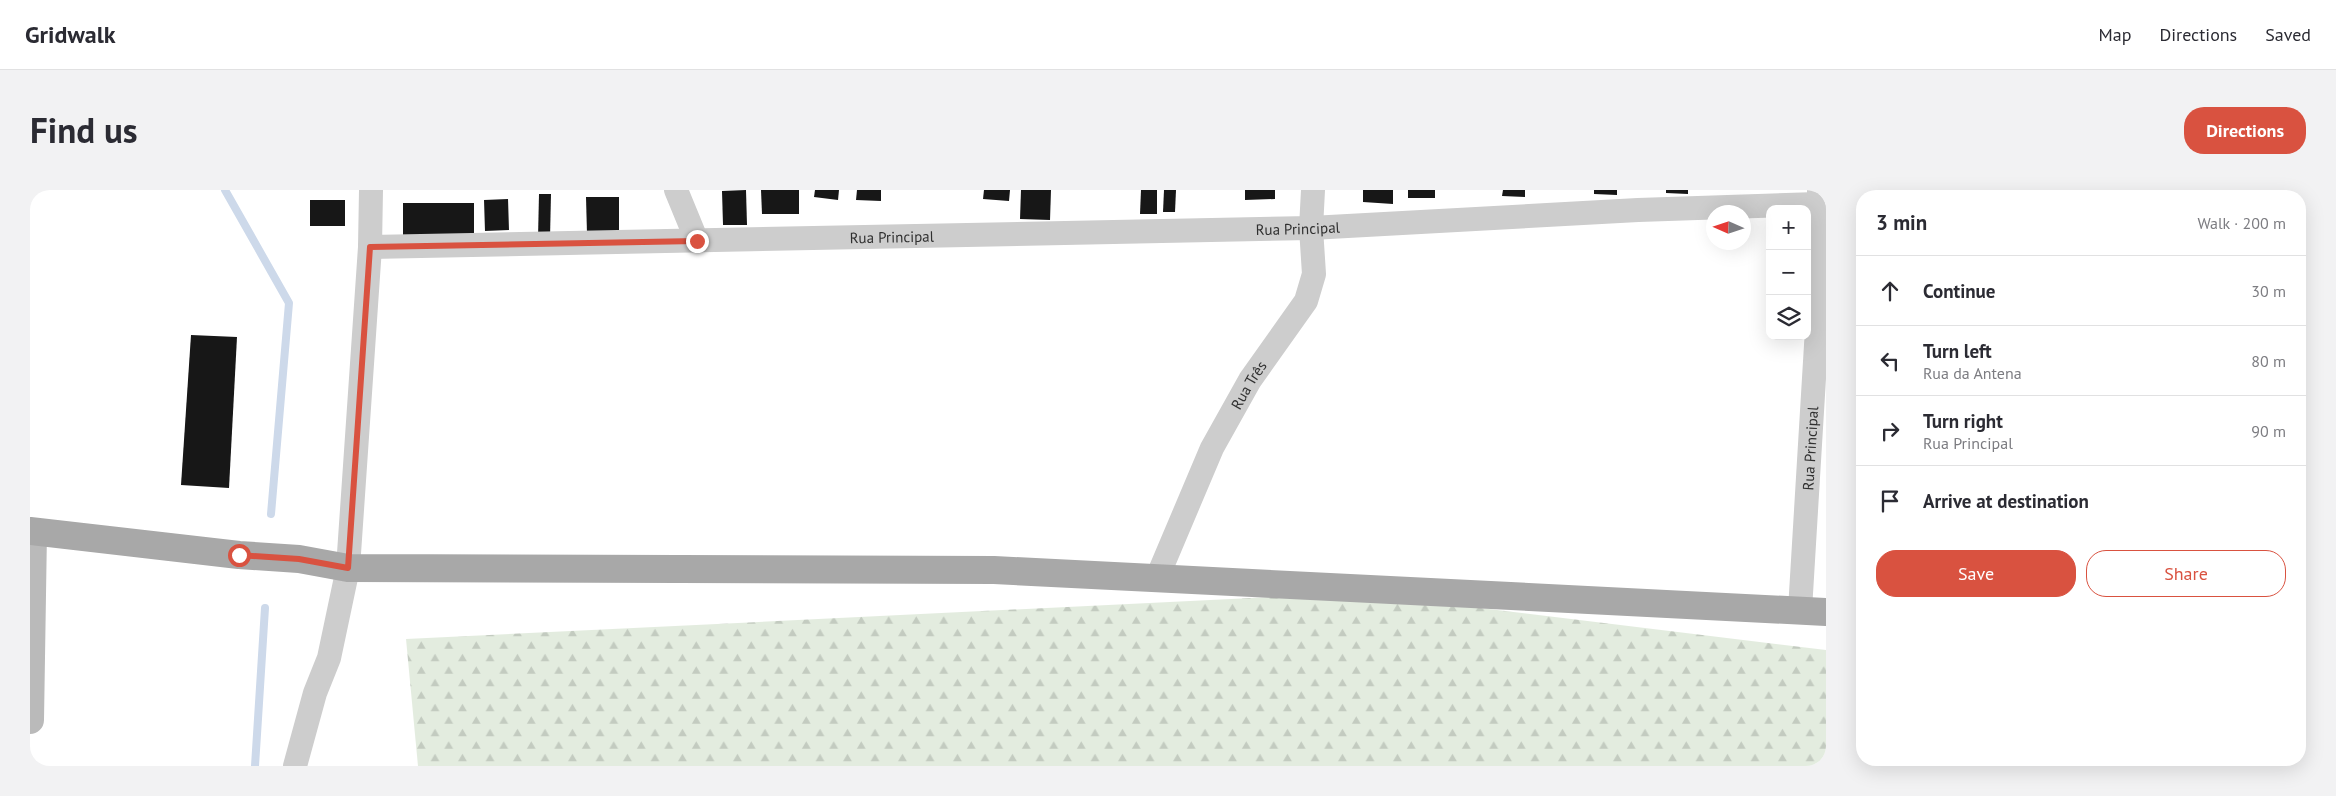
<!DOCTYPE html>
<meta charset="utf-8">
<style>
:root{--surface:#fff;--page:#f2f2f3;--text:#2b2b33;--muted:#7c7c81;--line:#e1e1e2;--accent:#d95240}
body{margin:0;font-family:"PT Sans",sans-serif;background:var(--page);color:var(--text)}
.controls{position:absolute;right:15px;top:15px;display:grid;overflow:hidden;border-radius:10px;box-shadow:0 5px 20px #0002}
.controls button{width:45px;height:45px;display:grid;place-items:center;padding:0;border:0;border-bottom:1px solid var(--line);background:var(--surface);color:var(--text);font:25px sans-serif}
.compass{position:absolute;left:1676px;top:15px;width:45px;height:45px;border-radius:50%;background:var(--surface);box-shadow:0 5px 20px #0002;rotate:273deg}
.stop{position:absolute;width:15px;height:15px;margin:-11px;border:4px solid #d95240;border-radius:50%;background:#fff}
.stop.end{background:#d95240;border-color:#fff;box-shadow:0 1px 5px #0008}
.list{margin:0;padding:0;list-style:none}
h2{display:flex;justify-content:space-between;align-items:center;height:65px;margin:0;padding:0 20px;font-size:21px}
h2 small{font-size:16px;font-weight:400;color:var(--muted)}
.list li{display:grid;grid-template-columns:32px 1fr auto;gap:15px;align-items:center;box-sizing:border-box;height:70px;padding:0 20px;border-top:1px solid var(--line)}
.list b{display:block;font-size:19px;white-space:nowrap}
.list p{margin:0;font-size:16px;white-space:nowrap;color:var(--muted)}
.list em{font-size:16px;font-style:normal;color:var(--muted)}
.actions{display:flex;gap:10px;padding:15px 20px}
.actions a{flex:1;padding:11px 0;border:1px solid var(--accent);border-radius:20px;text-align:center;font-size:18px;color:var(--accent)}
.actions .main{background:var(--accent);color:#fff}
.icon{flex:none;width:28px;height:28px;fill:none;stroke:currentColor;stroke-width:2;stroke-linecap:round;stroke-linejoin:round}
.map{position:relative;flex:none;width:1796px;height:576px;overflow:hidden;border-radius:20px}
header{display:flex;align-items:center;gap:30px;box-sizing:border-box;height:70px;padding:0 25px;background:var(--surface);border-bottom:1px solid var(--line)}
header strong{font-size:24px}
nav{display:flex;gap:28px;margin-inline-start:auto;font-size:18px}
.intro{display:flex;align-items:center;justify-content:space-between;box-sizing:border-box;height:120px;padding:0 30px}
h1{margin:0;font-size:35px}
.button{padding:12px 22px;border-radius:20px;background:var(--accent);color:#fff;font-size:18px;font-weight:700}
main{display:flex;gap:30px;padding:0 30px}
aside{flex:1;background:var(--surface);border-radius:20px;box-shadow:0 5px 20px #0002}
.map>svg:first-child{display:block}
.forest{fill:url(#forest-firs)}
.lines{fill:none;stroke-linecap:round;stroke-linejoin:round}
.stream{stroke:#cdd9ea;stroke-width:8}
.building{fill:#171717}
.street{stroke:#cdcdcd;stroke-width:24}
.secondary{stroke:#bababa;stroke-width:28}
.primary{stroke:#a8a8a8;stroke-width:28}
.route{stroke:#d95240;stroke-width:6}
.labels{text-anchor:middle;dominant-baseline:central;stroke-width:5;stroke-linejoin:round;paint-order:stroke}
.street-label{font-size:15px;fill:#303030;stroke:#fff}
</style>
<header>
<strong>Gridwalk</strong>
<nav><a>Map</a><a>Directions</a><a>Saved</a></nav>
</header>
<div class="intro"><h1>Find us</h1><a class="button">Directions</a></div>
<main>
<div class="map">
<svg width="1796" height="576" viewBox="0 0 1796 576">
<defs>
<pattern id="forest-firs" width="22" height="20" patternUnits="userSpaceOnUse" patternTransform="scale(1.25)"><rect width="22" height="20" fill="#e3ecdf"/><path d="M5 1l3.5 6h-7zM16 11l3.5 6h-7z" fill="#c3cbc0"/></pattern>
</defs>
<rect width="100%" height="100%" fill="#fff"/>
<path class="forest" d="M 1326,403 L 1796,460 L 1796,576 L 388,576 L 376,449 Z"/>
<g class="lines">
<g class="stream">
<path d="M 195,0 L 259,113 L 241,324"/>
<path d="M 225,576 L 235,418"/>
</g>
</g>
<g class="building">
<path d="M 716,0 L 717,35 L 693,35 L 692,1 Z"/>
<path d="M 731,0 L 769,0 L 769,24 L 732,24 Z"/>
<path d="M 785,0 L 809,0 L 808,10 L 784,7 Z"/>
<path d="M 827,0 L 851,0 L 851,11 L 826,10 Z"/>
<path d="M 954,0 L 980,0 L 979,11 L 953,9 Z"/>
<path d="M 991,0 L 1021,0 L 1020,30 L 990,29 Z"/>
<path d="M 1111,0 L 1127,0 L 1127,24 L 1110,24 Z"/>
<path d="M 1134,0 L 1146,0 L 1145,22 L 1133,22 Z"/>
<path d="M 1215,0 L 1245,0 L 1245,9 L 1215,10 Z"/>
<path d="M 1333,0 L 1363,0 L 1363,14 L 1333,12 Z"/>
<rect x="1378" y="0" width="27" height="8"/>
<path d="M 1473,0 L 1495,0 L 1495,7 L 1472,6 Z"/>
<path d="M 1564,0 L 1587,0 L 1587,5 L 1564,4 Z"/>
<path d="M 1636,0 L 1658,0 L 1658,4 L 1636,3 Z"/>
<path d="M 509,4 L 521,4 L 520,48 L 508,48 Z"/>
<path d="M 556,7 L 589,7 L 589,44 L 557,44 Z"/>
<path d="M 478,9 L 479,40 L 455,41 L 454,10 Z"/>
<rect x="280" y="10" width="35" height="26"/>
<path d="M 373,13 L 444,13 L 444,46 L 373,47 Z"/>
<path d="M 161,145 L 207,147 L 199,298 L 151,295 Z"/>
</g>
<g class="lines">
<g class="street">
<path d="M 646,0 L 667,51"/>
<path id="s1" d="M 340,57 L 1281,38 L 1608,20 L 1787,14"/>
<path id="s2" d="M 1127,388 L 1182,258 L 1220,190 L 1276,111 L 1284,84 L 1281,38 L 1283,0"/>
<path id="s3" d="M 1770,420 L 1788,122 L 1789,0"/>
<path d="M 265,576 L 285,503 L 299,468 L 318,378 L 340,57 L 341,0"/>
</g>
<path class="secondary" d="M 0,530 L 3,342"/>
<path class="primary" d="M 0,341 L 209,365 L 269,369 L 318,378 L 964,380 L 1796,422"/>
</g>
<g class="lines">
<path class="route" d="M 209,365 L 269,369 L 318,378 L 340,57 L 667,51"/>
</g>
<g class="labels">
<g class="street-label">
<text stroke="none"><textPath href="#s1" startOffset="928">Rua Principal</textPath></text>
<text stroke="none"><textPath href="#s1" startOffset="522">Rua Principal</textPath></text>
<text stroke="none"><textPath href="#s2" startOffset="214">Rua Três</textPath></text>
<text stroke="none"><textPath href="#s3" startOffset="162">Rua Principal</textPath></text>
</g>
</g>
</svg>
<div class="controls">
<button>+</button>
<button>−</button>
<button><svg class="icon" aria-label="layers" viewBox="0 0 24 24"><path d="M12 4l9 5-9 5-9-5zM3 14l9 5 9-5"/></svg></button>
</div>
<svg class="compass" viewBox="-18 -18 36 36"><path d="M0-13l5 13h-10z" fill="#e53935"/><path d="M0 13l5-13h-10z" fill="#7c7c81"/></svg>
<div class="stop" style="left:209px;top:365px"></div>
<div class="stop end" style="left:667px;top:51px"></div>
</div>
<aside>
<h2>3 min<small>Walk · 200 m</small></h2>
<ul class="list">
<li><svg class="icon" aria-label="ahead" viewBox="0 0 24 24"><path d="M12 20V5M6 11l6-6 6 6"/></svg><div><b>Continue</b></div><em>30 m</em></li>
<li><svg class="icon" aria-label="left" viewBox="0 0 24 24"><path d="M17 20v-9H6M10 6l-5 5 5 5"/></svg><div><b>Turn left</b><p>Rua da Antena</p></div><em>80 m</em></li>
<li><svg class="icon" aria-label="right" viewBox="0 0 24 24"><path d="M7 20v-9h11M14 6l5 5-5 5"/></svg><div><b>Turn right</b><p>Rua Principal</p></div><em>90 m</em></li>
<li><svg class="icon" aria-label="arrive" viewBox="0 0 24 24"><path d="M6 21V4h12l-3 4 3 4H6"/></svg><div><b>Arrive at destination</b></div></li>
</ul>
<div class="actions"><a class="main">Save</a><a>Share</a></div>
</aside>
</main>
